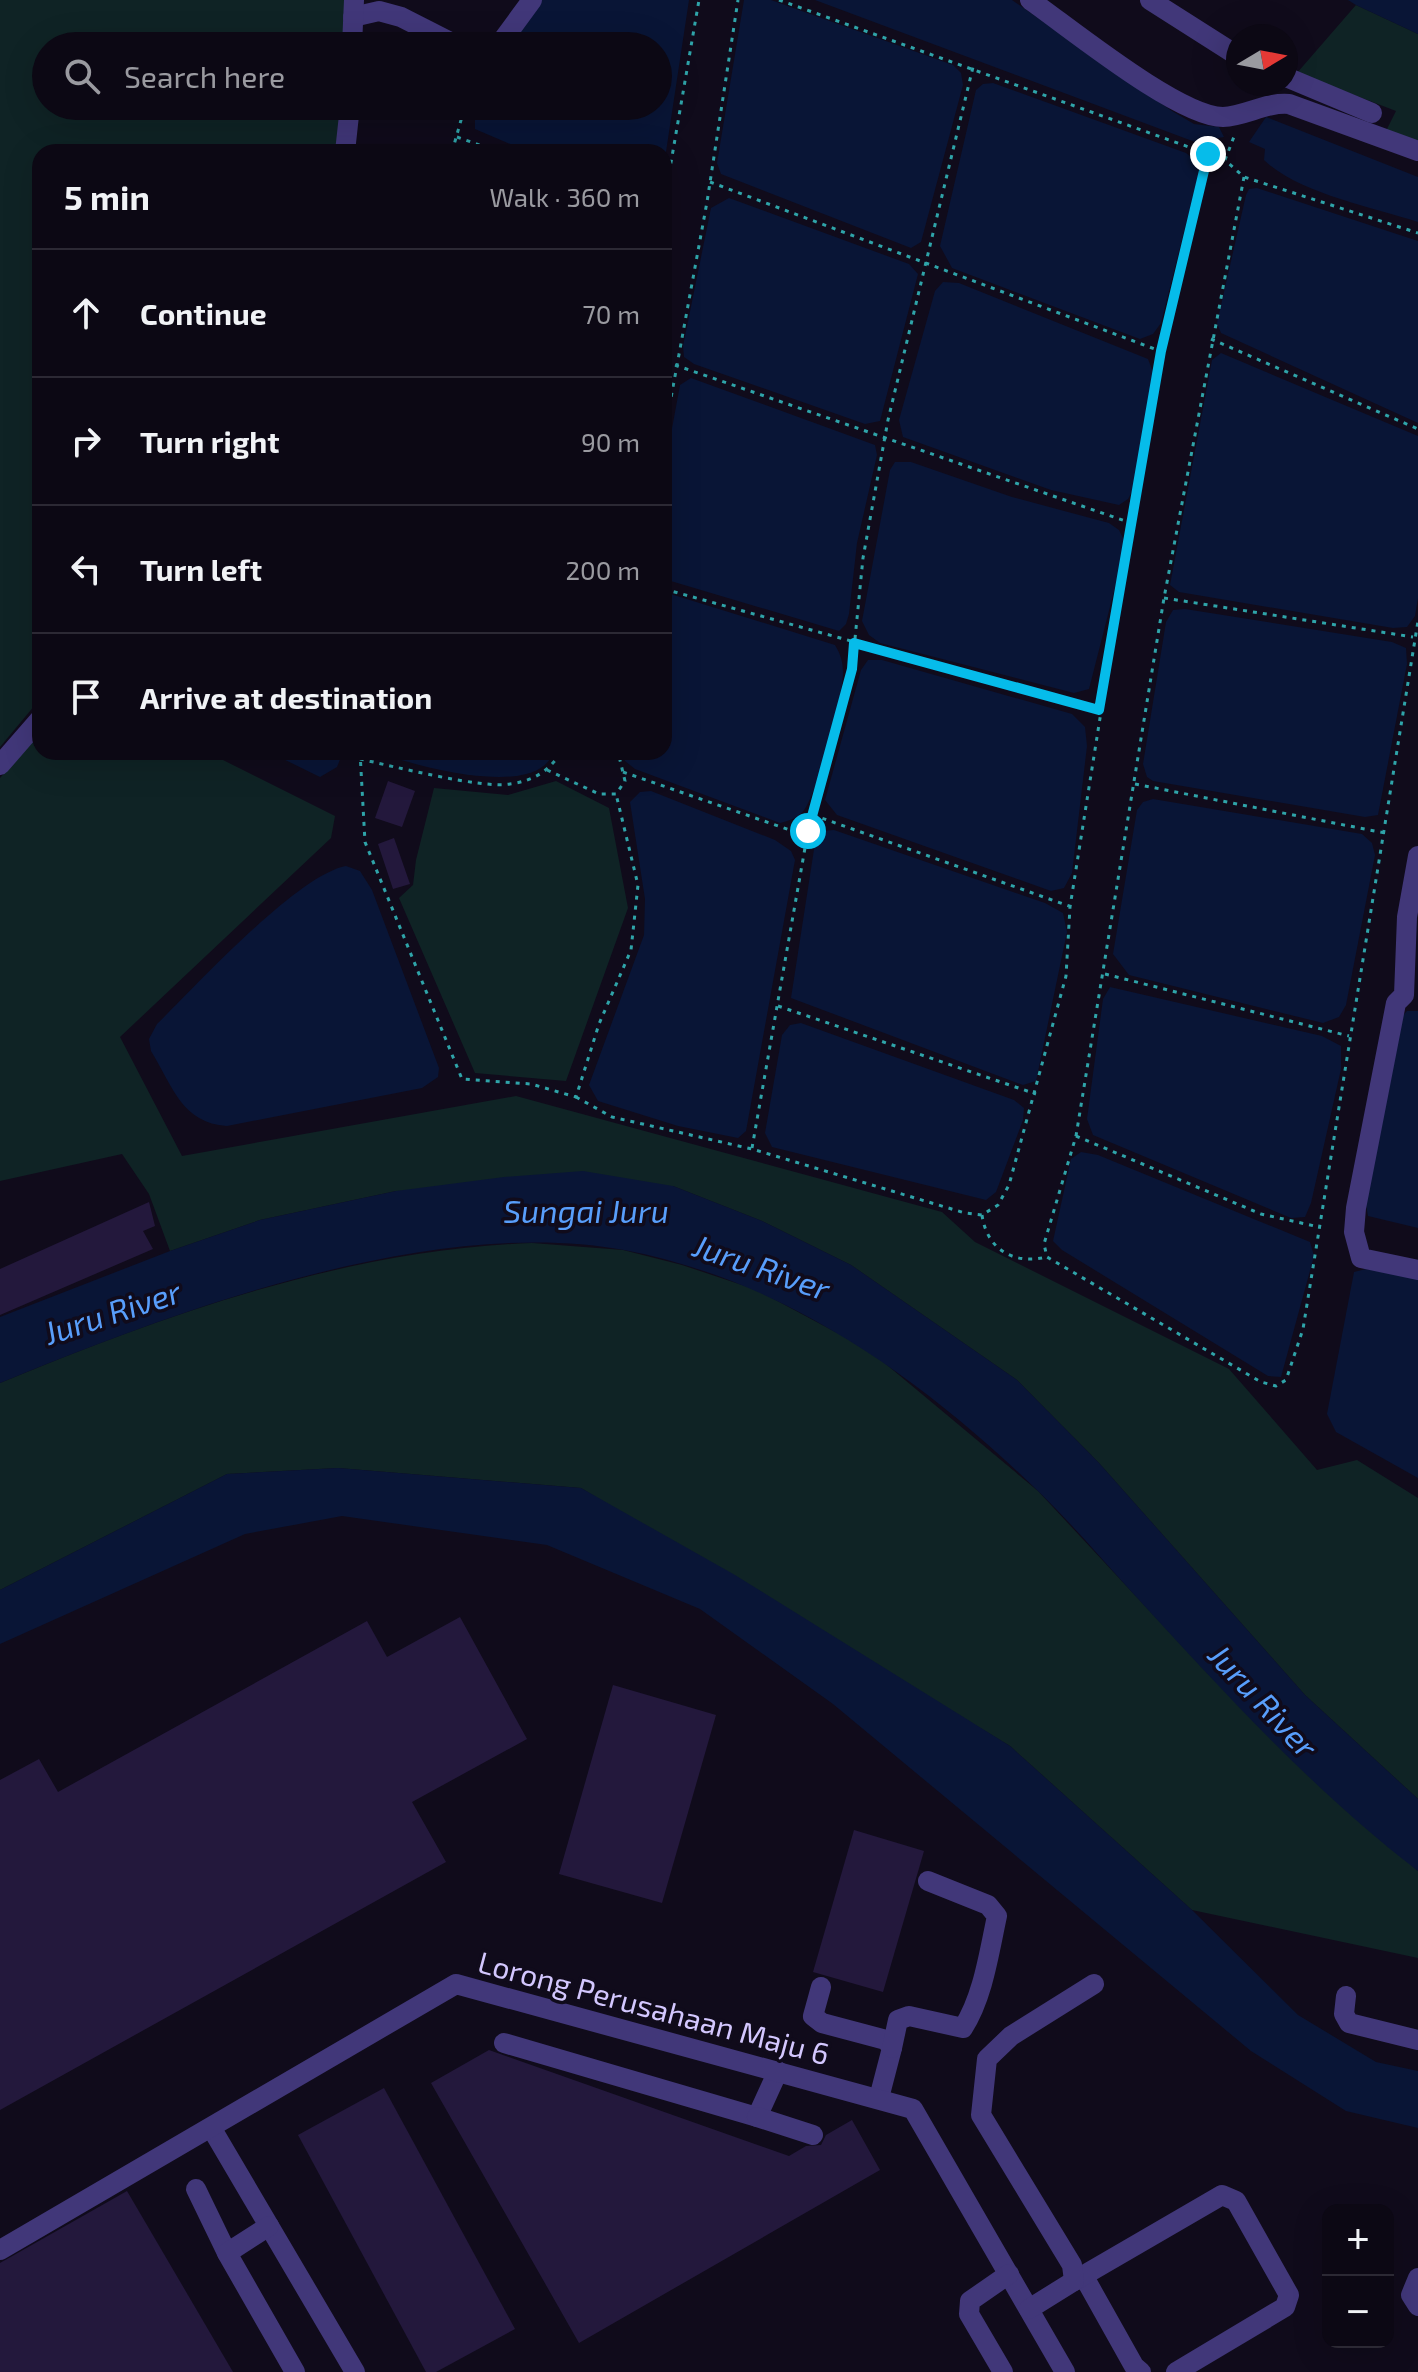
<!DOCTYPE html>
<meta charset="utf-8">
<style>
:root{--surface:#0c0814;--page:#15111d;--text:#f1f3f6;--muted:#9a9aa0;--line:#2c2934}
body{margin:0;font-family:"Exo 2",sans-serif;background:var(--page);color:var(--text)}
.controls{position:absolute;right:24px;bottom:24px;display:grid;overflow:hidden;border-radius:16px;box-shadow:0 8px 32px #0002}
.controls button{width:72px;height:72px;display:grid;place-items:center;padding:0;border:0;border-bottom:2px solid var(--line);background:var(--surface);color:var(--text);font:40px sans-serif}
.compass{position:absolute;left:1226px;top:24px;width:72px;height:72px;border-radius:50%;background:var(--surface);box-shadow:0 8px 32px #0002;rotate:80deg}
.stop{position:absolute;width:24px;height:24px;margin:-18px;border:6px solid #06bcea;border-radius:50%;background:#fff}
.stop.end{background:#06bcea;border-color:#fff;box-shadow:0 2px 8px #0008}
.list{margin:0;padding:0;list-style:none}
h2{display:flex;justify-content:space-between;align-items:center;height:104px;margin:0;padding:0 32px;font-size:34px}
h2 small{font-size:26px;font-weight:400;color:var(--muted)}
.list li{display:grid;grid-template-columns:52px 1fr auto;gap:24px;align-items:center;box-sizing:border-box;height:128px;padding:0 32px;border-top:2px solid var(--line)}
.list b{display:block;font-size:30px;white-space:nowrap}
.list em{font-size:26px;font-style:normal;color:var(--muted)}
.icon{flex:none;width:44px;height:44px;fill:none;stroke:currentColor;stroke-width:2;stroke-linecap:round;stroke-linejoin:round}
.map{position:relative;flex:none;width:1418px;height:2372px;overflow:hidden}
.search{position:absolute;background:var(--surface);box-shadow:0 8px 32px #0002;left:32px;top:32px;width:640px;height:88px;display:flex;align-items:center;gap:20px;box-sizing:border-box;padding:0 28px;border-radius:44px;color:var(--muted);font-size:30px}
.panel{position:absolute;background:var(--surface);box-shadow:0 8px 32px #0002;left:32px;top:144px;width:640px;height:616px;border-radius:24px}
.map>svg:first-child{display:block}
.green{fill:#0f2325}
.water{fill:#091536}
.building{fill:#23183c}
.lines{fill:none;stroke-linecap:round;stroke-linejoin:round}
.path{stroke:#2fa4a9;stroke-width:3;stroke-dasharray:4 6;stroke-linecap:butt}
.minor{stroke:#413779;stroke-width:20}
.route{stroke:#06bcea;stroke-width:10}
.labels{text-anchor:middle;dominant-baseline:central;stroke-width:7;stroke-linejoin:round;paint-order:stroke}
.street-label{font-size:30px;fill:#d3c7fe;stroke:#100b1b}
.water-label{font-size:32px;font-style:italic;fill:#589efb;stroke:#100b1b}
</style>
<div class="map">
<svg width="1418" height="2372" viewBox="0 0 1418 2372">
<rect width="100%" height="100%" fill="#100b1b"/>
<g class="green">
<path d="M 0,0 L 346,0 L 344,46 L 46,46 L 46,106 L 341,106 L 336,152 L 40,152 L 40,699 L 0,747 Z"/>
<path d="M 1356,5 L 1418,34 L 1418,147 L 1383,137 L 1396,111 L 1297,73 Z"/>
<path d="M 40,731 L 40,752 L 207,752 L 335,816 L 331,838 L 120,1037 L 182,1156 L 516,1096 L 942,1212 L 975,1242 L 1229,1369 L 1317,1470 L 1357,1460 L 1418,1498 L 1418,1799 L 1305,1695 L 1099,1463 L 1017,1380 L 851,1265 L 762,1221 L 673,1186 L 396,1191 L 260,1220 L 170,1251 L 149,1194 L 122,1154 L 0,1181 L 0,778 Z"/>
<path d="M 556,781 L 609,808 L 628,908 L 566,1081 L 475,1073 L 399,898 L 413,885 L 416,860 L 434,788 L 508,795 Z"/>
<path d="M 532,1243 L 623,1250 L 682,1265 L 757,1290 L 869,1350 L 1038,1491 L 1212,1678 L 1311,1776 L 1418,1871 L 1418,1958 L 1192,1910 L 1010,1746 L 581,1488 L 338,1468 L 227,1474 L 0,1590 L 0,1383 C 169,1313 347,1250 532,1243 Z"/>
</g>
<g class="water">
<path d="M 536,0 L 689,0 L 664,165 L 664,152 L 529,152 L 475,129 L 475,106 L 658,106 L 658,46 L 499,46 Z"/>
<path d="M 744,0 L 771,0 L 953,65 L 961,73 L 963,85 L 921,242 L 911,248 L 721,174 L 717,163 Z"/>
<path d="M 815,0 L 1012,0 L 1172,111 L 1194,124 L 1219,127 L 1224,137 L 1195,142 Z"/>
<path d="M 1348,0 L 1418,0 L 1418,34 L 1356,5 Z"/>
<path d="M 993,83 L 1186,153 L 1197,162 L 1199,172 L 1161,323 L 1153,334 L 1140,339 L 952,268 L 940,246 L 976,90 L 983,84 Z"/>
<path d="M 1266,117 L 1418,177 L 1418,222 C 1372,207 1298,193 1264,160 L 1265,149 L 1249,142 Z"/>
<path d="M 1257,188 L 1418,241 L 1418,423 L 1221,333 L 1217,323 L 1246,195 L 1249,189 Z"/>
<path d="M 729,198 L 909,264 L 918,274 L 880,421 L 865,424 L 694,364 L 684,357 L 683,346 L 711,208 Z"/>
<path d="M 943,282 L 959,283 L 1148,359 L 1153,372 L 1136,484 L 1128,499 L 1119,505 L 1051,490 L 903,437 L 899,420 L 935,291 Z"/>
<path d="M 1221,353 L 1418,436 L 1418,598 L 1415,616 L 1407,627 L 1393,628 L 1179,592 L 1170,585 L 1212,360 Z"/>
<path d="M 691,378 L 875,445 L 877,455 L 857,543 L 849,614 L 846,624 L 839,631 L 664,579 L 664,472 L 680,385 Z"/>
<path d="M 895,462 L 911,462 L 1012,497 L 1109,523 L 1119,530 L 1126,544 L 1089,689 L 1074,693 L 880,643 L 869,635 L 862,621 L 890,470 Z"/>
<path d="M 664,592 L 835,645 C 841,655 843,662 843,674 C 842,700 819,785 806,807 C 800,818 791,820 780,823 L 635,769 L 625,761 L 623,752 L 664,752 Z"/>
<path d="M 1185,609 L 1392,642 L 1406,648 L 1407,664 L 1378,815 L 1365,817 L 1153,781 L 1147,777 L 1143,764 L 1166,622 L 1173,610 Z"/>
<path d="M 868,660 L 882,660 L 1072,714 L 1085,727 L 1087,746 L 1072,873 L 1064,888 L 1051,891 L 837,815 L 825,800 L 861,670 Z"/>
<path d="M 269,752 L 343,752 L 337,767 L 320,777 Z"/>
<path d="M 378,752 L 553,752 C 539,801 410,765 378,752 Z"/>
<path d="M 651,791 L 775,840 L 791,851 L 795,860 L 746,1131 L 738,1138 L 678,1126 L 598,1101 L 589,1085 L 644,935 L 645,899 L 630,802 L 640,792 Z"/>
<path d="M 1153,799 L 1362,834 L 1372,843 L 1375,855 L 1346,1005 L 1339,1017 L 1323,1023 L 1129,975 L 1113,954 L 1137,810 L 1143,802 Z"/>
<path d="M 834,830 L 1045,903 L 1063,913 L 1067,932 L 1036,1081 L 1023,1085 L 791,998 L 815,843 L 822,831 Z"/>
<path d="M 346,866 L 360,871 L 372,890 L 439,1068 L 438,1077 L 422,1088 L 227,1126 C 182,1123 173,1087 151,1051 L 149,1039 L 157,1024 C 196,986 297,875 346,866 Z"/>
<path d="M 1110,987 L 1322,1036 L 1341,1046 L 1341,1069 L 1311,1203 L 1305,1217 L 1291,1218 L 1093,1135 L 1087,1119 L 1103,999 Z"/>
<path d="M 1407,1011 L 1418,1011 L 1418,1228 L 1368,1216 L 1366,1205 L 1399,1020 Z"/>
<path d="M 801,1023 L 1014,1100 L 1024,1108 L 1023,1120 L 996,1192 L 986,1200 L 772,1147 L 765,1133 L 782,1035 L 790,1025 Z"/>
<path d="M 1081,1152 L 1098,1155 L 1310,1242 L 1314,1256 L 1281,1377 L 1268,1376 L 1062,1250 L 1053,1241 L 1071,1159 Z"/>
<path d="M 583,1171 L 673,1186 L 762,1221 L 851,1265 L 1017,1380 L 1099,1463 L 1305,1695 L 1418,1799 L 1418,1871 C 1312,1790 1220,1688 1130,1590 C 1100,1557 1071,1523 1039,1492 C 924,1380 785,1280 624,1250 C 432,1215 177,1310 0,1383 L 0,1317 L 170,1251 L 260,1220 L 396,1191 L 504,1177 Z"/>
<path d="M 1366,1269 L 1418,1278 L 1418,1478 L 1336,1432 L 1327,1414 L 1354,1272 Z"/>
<path d="M 338,1468 L 581,1488 L 735,1575 L 1010,1746 L 1192,1910 L 1298,2015 L 1376,2062 L 1418,2071 L 1418,2128 L 1346,2111 L 1251,2051 L 833,1704 L 700,1609 L 547,1545 L 342,1516 L 245,1534 L 0,1644 L 0,1590 L 227,1474 Z"/>
</g>
<g class="building">
<path d="M 388,781 L 415,791 L 402,827 L 375,818 Z"/>
<path d="M 394,838 L 410,884 L 393,889 L 378,844 Z"/>
<path d="M 149,1202 L 155,1226 L 143,1231 L 153,1249 L 0,1315 L 0,1269 Z"/>
<path d="M 460,1617 L 527,1739 L 412,1802 L 446,1862 L 0,2110 L 0,1780 L 39,1759 L 58,1792 L 367,1621 L 387,1657 Z"/>
<path d="M 613,1685 L 716,1715 L 662,1903 L 559,1874 Z"/>
<path d="M 854,1830 L 924,1851 L 883,1992 L 813,1972 Z"/>
<path d="M 489,2050 L 789,2156 L 806,2146 L 821,2145 L 826,2135 L 852,2120 L 880,2170 L 579,2343 L 431,2083 Z"/>
<path d="M 384,2088 L 515,2329 L 436,2372 L 426,2372 L 298,2135 Z"/>
<path d="M 127,2191 L 233,2372 L 0,2372 L 0,2263 Z"/>
</g>
<g class="lines">
<g class="path">
<path d="M 779,0 L 1225,160 L 1244,177 L 1418,233"/>
<path d="M 457,137 L 499,152"/>
<path d="M 452,152 L 465,106"/>
<path d="M 1225,160 L 1235,134"/>
<path d="M 1244,177 L 1164,598 L 1076,1136 L 1044,1244 L 1047,1257 L 1261,1382 L 1276,1386 L 1286,1380 L 1303,1329 L 1418,621"/>
<path d="M 710,182 L 1160,351"/>
<path d="M 664,203 L 699,0"/>
<path d="M 1211,339 L 1418,429"/>
<path d="M 675,365 L 1131,523"/>
<path d="M 664,436 L 707,202 L 738,0"/>
<path d="M 664,589 L 1099,710"/>
<path d="M 1164,598 L 1413,637"/>
<path d="M 360,752 L 365,842 L 462,1079 L 531,1084 L 576,1097 L 599,1024 L 631,950 L 638,885 L 616,794"/>
<path d="M 360,759 C 392,766 482,789 510,784 C 532,781 549,772 561,752"/>
<path d="M 547,770 L 599,794 L 616,794 L 625,781 L 618,752"/>
<path d="M 623,772 L 807,836"/>
<path d="M 1135,784 L 1385,833"/>
<path d="M 813,815 L 1069,906"/>
<path d="M 1105,974 L 1349,1036"/>
<path d="M 778,1006 L 1036,1094"/>
<path d="M 576,1097 L 612,1117 L 752,1149 L 965,1213 L 982,1215 L 998,1205 L 1009,1185 L 1066,976 L 1070,907 L 1131,523 L 1161,351 L 1208,154"/>
<path d="M 1076,1136 L 1261,1214 L 1319,1227"/>
<path d="M 752,1148 L 808,831 L 852,669 L 863,558 L 888,420 L 973,67"/>
<path d="M 982,1215 C 987,1250 1014,1265 1047,1257"/>
</g>
<g class="minor">
<path d="M 1030,0 C 1070,28 1179,117 1223,117 C 1246,116 1266,102 1289,104 L 1418,151"/>
<path d="M 1150,0 L 1238,56"/>
<path d="M 353,17 L 379,11 L 401,17 L 458,46"/>
<path d="M 352,46 L 354,0"/>
<path d="M 493,46 L 502,41 L 532,0"/>
<path d="M 1286,77 L 1372,113"/>
<path d="M 345,152 L 350,106"/>
<path d="M 0,765 L 40,719"/>
<path d="M 1418,856 L 1407,917 L 1404,995 L 1396,1003 L 1356,1208 L 1354,1232 L 1361,1258 L 1418,1270"/>
<path d="M 821,1987 L 813,2016 L 822,2023 L 886,2040 L 892,2048 L 879,2098"/>
<path d="M 1346,1996 L 1344,2014 L 1349,2023 L 1418,2040"/>
<path d="M 504,2043 L 757,2117 L 778,2071"/>
<path d="M 892,2048 L 898,2020 L 909,2016 L 963,2028 C 983,1997 989,1953 997,1916 L 988,1905 L 928,1881"/>
<path d="M 757,2117 L 813,2135"/>
<path d="M 212,2129 L 355,2372"/>
<path d="M 196,2189 L 227,2253"/>
<path d="M 269,2226 L 227,2253 L 295,2372"/>
<path d="M 0,2250 L 456,1984 L 913,2109 L 1065,2372"/>
<path d="M 1083,2275 L 1134,2366 L 1141,2372"/>
<path d="M 1418,2278 L 1411,2295 L 1418,2306"/>
<path d="M 1074,2281 L 1222,2195 L 1236,2201 L 1289,2295 L 1285,2307 L 1176,2372"/>
<path d="M 1029,2309 L 1074,2281 L 1072,2265 L 981,2115 L 987,2059 L 1011,2036 L 1094,1984"/>
<path d="M 1003,2372 L 969,2314 L 970,2301 L 1009,2274"/>
</g>
</g>
<g class="lines">
<path class="route" d="M 808,831 L 852,669 L 854,643 L 1099,710 L 1161,351 L 1208,154"/>
</g>
<g class="labels">
<g class="street-label">
<text transform="translate(654 2007) rotate(15)">Lorong Perusahaan Maju 6</text>
</g>
<g class="water-label">
<text x="586" y="1210">Sungai Juru</text>
<text transform="translate(762 1266) rotate(19)">Juru River</text>
<text transform="translate(112 1311) rotate(-18)">Juru River</text>
<text transform="translate(1264 1700) rotate(47)">Juru River</text>
</g>
</g>
</svg>
<div class="controls">
<button>+</button>
<button>−</button>
</div>
<svg class="compass" viewBox="-18 -18 36 36"><path d="M0-13l5 13h-10z" fill="#e53935"/><path d="M0 13l5-13h-10z" fill="#9a9aa0"/></svg>
<div class="stop" style="left:808px;top:831px"></div>
<div class="stop end" style="left:1208px;top:154px"></div>
<div class="search"><svg class="icon" aria-label="search" viewBox="0 0 24 24"><circle cx="10" cy="10" r="6"/><path d="M15 15l6 6"/></svg>Search here</div>
<section class="panel">
<h2>5 min<small>Walk · 360 m</small></h2>
<ul class="list">
<li><svg class="icon" aria-label="ahead" viewBox="0 0 24 24"><path d="M12 20V5M6 11l6-6 6 6"/></svg><div><b>Continue</b></div><em>70 m</em></li>
<li><svg class="icon" aria-label="right" viewBox="0 0 24 24"><path d="M7 20v-9h11M14 6l5 5-5 5"/></svg><div><b>Turn right</b></div><em>90 m</em></li>
<li><svg class="icon" aria-label="left" viewBox="0 0 24 24"><path d="M17 20v-9H6M10 6l-5 5 5 5"/></svg><div><b>Turn left</b></div><em>200 m</em></li>
<li><svg class="icon" aria-label="arrive" viewBox="0 0 24 24"><path d="M6 21V4h12l-3 4 3 4H6"/></svg><div><b>Arrive at destination</b></div></li>
</ul>
</section>
</div>
